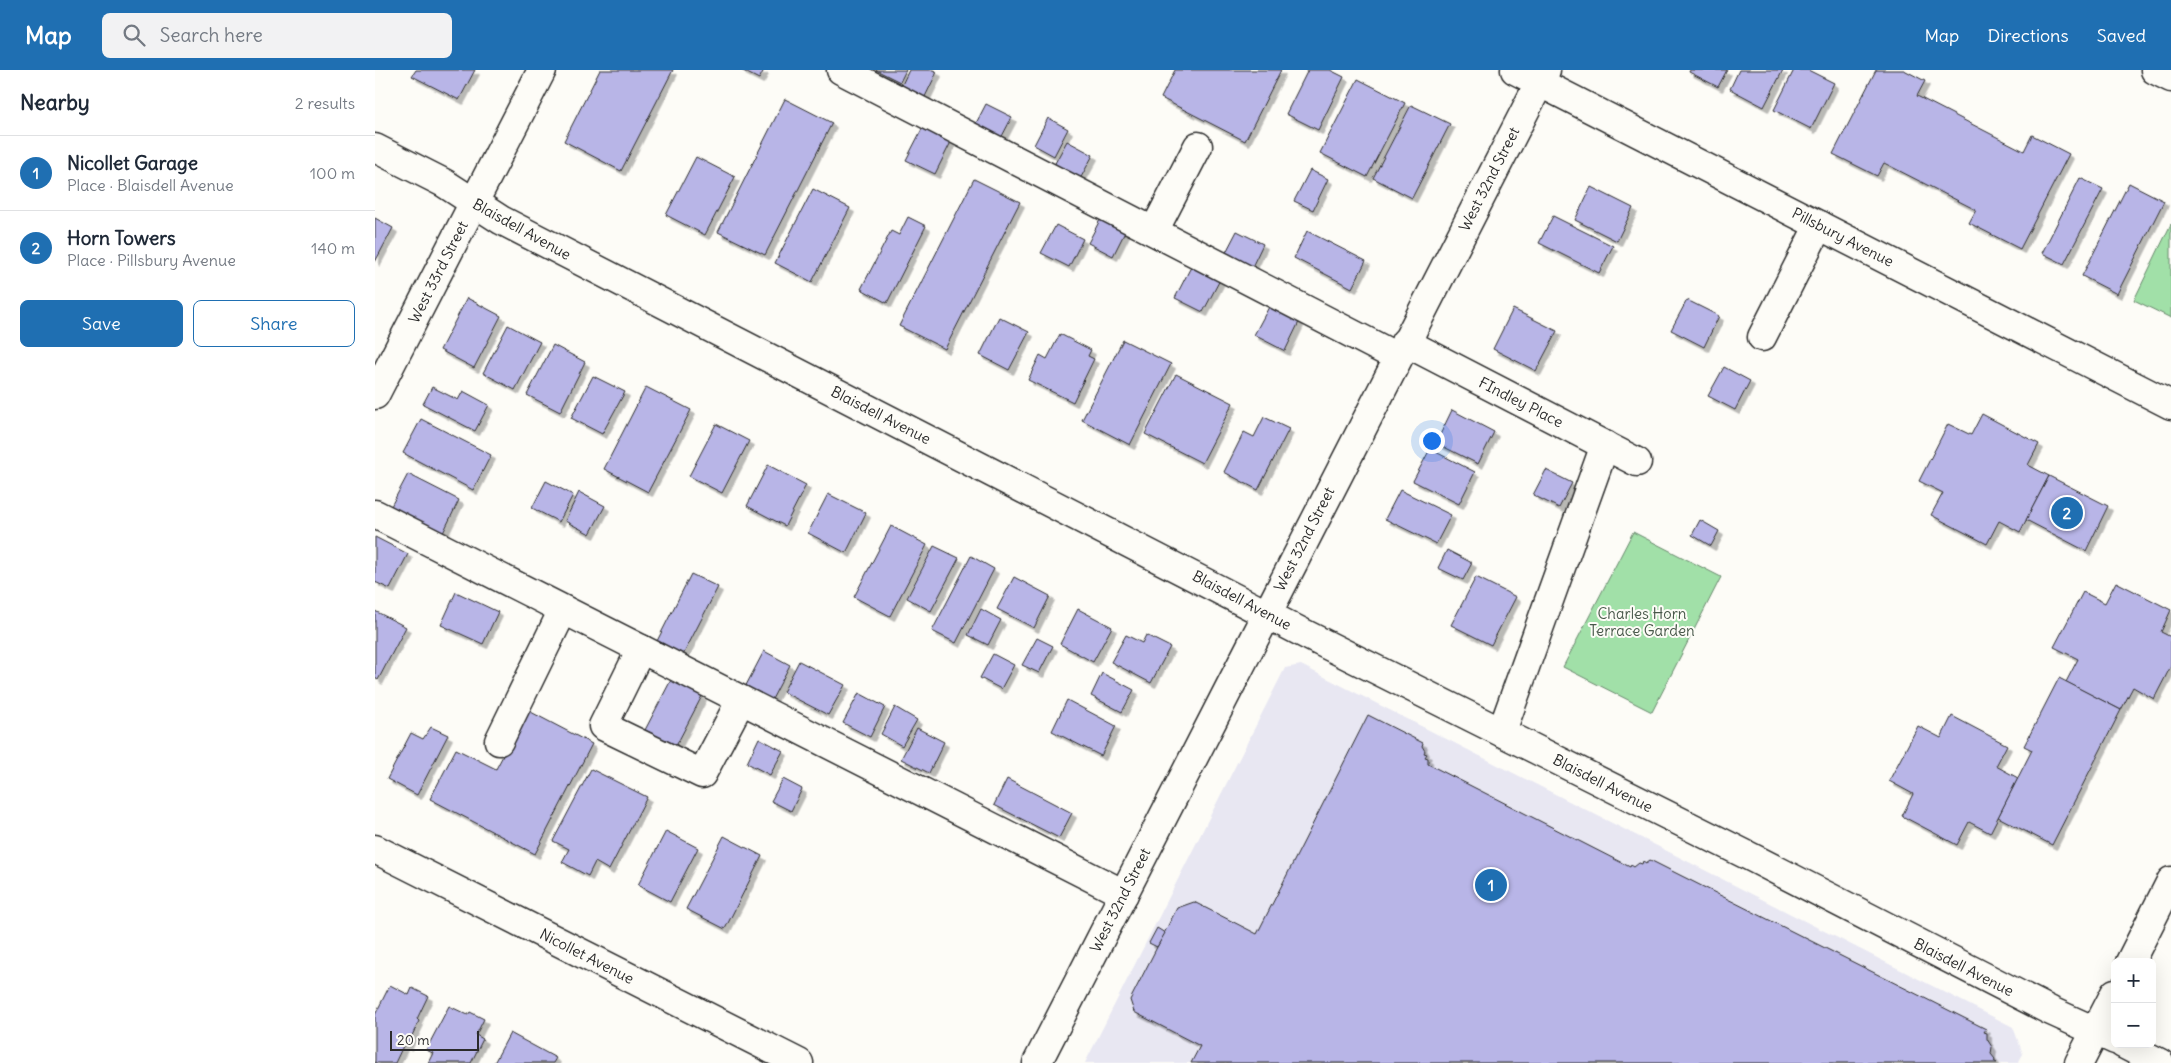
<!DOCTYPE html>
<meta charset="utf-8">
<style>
:root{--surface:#fff;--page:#f2f2f3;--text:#1f2937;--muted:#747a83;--line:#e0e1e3;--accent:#1f6fb2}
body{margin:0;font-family:Delius,sans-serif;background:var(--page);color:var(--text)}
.controls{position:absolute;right:15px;bottom:15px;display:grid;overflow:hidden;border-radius:8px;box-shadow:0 5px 20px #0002}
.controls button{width:45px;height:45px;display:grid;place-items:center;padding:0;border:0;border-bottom:1px solid var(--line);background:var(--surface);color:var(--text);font:25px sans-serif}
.scale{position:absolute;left:15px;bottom:12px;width:89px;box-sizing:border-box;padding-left:5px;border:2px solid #2b2b2b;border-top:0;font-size:14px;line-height:18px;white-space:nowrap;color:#2b2b2b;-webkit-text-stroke:4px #fdfcf7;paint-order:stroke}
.you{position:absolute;left:1056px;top:370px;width:18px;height:18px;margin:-12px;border:4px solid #fff;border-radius:50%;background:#1a73e8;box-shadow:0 0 0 8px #1a73e833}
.badge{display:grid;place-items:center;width:32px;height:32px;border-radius:50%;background:var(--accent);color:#fff;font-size:16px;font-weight:700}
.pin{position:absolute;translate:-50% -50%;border:2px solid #fff;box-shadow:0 1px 5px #0006}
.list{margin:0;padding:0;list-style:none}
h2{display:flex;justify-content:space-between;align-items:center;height:65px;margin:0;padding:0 20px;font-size:21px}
h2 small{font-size:16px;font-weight:400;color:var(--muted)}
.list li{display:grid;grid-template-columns:32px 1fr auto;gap:15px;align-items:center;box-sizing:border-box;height:75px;padding:0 20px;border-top:1px solid var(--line)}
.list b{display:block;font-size:19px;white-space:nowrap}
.list p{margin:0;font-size:16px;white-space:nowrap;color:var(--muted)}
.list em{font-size:16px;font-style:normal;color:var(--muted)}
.actions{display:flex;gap:10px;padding:15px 20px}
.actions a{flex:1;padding:11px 0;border:1px solid var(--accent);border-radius:8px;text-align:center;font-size:18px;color:var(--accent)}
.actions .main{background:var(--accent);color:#fff}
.icon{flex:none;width:28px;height:28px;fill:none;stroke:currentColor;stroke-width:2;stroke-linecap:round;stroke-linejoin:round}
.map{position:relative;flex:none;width:1796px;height:993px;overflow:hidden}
header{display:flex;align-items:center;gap:30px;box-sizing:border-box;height:70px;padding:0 25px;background:var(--accent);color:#fff}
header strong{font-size:24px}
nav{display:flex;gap:28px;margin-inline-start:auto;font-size:18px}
.search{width:350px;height:45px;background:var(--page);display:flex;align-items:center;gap:12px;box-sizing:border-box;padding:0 18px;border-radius:8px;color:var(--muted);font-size:19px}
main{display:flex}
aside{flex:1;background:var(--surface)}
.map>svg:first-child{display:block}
.built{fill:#e8e7f2}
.green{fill:#a1e0a8;stroke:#66866a}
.building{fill:#b8b5e7;stroke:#2b2b2b;filter:url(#shadow)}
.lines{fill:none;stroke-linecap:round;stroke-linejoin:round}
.minor-casing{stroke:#2b2b2b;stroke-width:31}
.major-casing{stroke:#2b2b2b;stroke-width:31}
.minor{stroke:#fdfcf7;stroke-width:28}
.major{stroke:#fdfcf7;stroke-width:28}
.labels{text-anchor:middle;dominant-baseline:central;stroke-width:4;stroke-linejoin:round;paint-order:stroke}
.street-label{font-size:15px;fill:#2b2b2b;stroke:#fdfcf7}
.park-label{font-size:15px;fill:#48584a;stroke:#fdfcf7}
</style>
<header>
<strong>Map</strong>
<div class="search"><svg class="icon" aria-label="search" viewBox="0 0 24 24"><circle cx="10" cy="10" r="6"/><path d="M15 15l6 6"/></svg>Search here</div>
<nav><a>Map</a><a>Directions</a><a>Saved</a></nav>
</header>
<main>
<aside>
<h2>Nearby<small>2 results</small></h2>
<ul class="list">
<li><span class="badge">1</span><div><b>Nicollet Garage</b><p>Place · Blaisdell Avenue</p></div><em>100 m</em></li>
<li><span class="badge">2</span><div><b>Horn Towers</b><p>Place · Pillsbury Avenue</p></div><em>140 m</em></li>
</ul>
<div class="actions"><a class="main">Save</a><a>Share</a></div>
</aside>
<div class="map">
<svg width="1796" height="993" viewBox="0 0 1796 993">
<defs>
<filter id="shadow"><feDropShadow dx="4.5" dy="4.5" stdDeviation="0" flood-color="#0004"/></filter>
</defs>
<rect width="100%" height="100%" fill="#fdfcf7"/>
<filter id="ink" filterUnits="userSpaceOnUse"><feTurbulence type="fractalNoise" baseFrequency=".02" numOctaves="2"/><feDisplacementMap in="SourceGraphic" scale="10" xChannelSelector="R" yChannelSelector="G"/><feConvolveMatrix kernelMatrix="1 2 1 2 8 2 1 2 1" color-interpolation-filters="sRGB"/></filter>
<g filter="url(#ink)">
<path class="built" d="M 926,595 L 1638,957 L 1648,984 L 1643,993 L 710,993 L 910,598 Z"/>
<g class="green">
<path d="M 1796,154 L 1796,248 L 1759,230 Z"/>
<path d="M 1258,462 L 1346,507 L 1277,642 L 1188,597 Z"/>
</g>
<g class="building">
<path d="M 41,0 L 100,0 L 84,30 L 37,6 Z"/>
<path d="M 225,0 L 298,0 L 246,101 L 189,71 Z"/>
<path d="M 366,0 L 389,0 L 384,9 Z"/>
<path d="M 501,0 L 531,0 L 525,12 Z"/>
<path d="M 534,0 L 558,0 L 562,2 L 547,33 L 524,21 Z"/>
<path d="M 800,0 L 906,0 L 870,71 L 786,28 Z"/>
<path d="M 933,0 L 955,0 L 969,7 L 943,60 L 911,44 Z"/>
<path d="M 1315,0 L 1352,0 L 1343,17 L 1314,2 Z"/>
<path d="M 1364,0 L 1408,0 L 1389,37 L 1355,19 Z"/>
<path d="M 1419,0 L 1433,0 L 1459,13 L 1436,59 L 1399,40 Z"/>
<path d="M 1501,0 L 1529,0 L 1550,11 L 1542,26 L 1649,81 L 1657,65 L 1694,84 L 1645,179 L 1594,153 L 1601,140 L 1509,93 L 1502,106 L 1458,84 Z"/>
<path d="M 983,9 L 1030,33 L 992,107 L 945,83 Z"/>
<path d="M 410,29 L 457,53 L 390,185 L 343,162 Z"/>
<path d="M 611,34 L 637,47 L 623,74 L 597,61 Z"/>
<path d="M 1036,35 L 1075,54 L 1037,128 L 998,108 Z"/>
<path d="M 673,48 L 693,59 L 679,86 L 659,75 Z"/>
<path d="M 549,55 L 577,70 L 560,104 L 531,90 Z"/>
<path d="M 692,71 L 718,85 L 704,111 L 678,97 Z"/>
<path d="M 321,87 L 360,107 L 330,165 L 291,145 Z"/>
<path d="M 935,100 L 953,109 L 938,140 L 919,131 Z"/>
<path d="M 1705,108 L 1728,119 L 1689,194 L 1667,183 Z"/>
<path d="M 599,109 L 645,132 L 570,279 L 524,256 Z"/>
<path d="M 1754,113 L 1789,131 L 1742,224 L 1707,206 Z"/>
<path d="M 1216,117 L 1258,138 L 1242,171 L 1200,150 Z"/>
<path d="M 438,119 L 475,138 L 437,212 L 400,193 Z"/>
<path d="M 727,146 L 752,158 L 738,186 L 713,173 Z"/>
<path d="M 1178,146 L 1238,176 L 1224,203 L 1164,173 Z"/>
<path d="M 533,147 L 551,156 L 512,233 L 486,219 L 516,161 L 524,165 Z"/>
<path d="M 0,148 L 18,158 L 0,192 Z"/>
<path d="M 681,155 L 708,169 L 694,197 L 666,183 Z"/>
<path d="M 862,161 L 888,174 L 875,201 L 848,188 Z"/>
<path d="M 932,161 L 991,191 L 977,218 L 919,188 Z"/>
<path d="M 818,193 L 846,208 L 828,242 L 800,228 Z"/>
<path d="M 92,228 L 126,246 L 99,298 L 65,280 Z"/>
<path d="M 1312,230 L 1344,246 L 1329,277 L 1296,260 Z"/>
<path d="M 895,235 L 925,250 L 910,281 L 879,265 Z"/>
<path d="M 1138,239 L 1182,261 L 1161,301 L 1118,279 Z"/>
<path d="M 624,247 L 654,262 L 634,300 L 605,285 Z"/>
<path d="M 133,255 L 165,272 L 140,320 L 108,303 Z"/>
<path d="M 685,264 L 716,280 L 713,286 L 719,289 L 698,332 L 653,310 L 665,285 L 672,289 Z"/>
<path d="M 748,270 L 796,294 L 755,375 L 707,350 Z"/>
<path d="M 178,275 L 210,292 L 185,342 L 152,325 Z"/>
<path d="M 1349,297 L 1375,311 L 1360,340 L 1333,326 Z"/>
<path d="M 801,304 L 858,333 L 827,393 L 770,364 Z"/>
<path d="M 218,306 L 250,322 L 227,364 L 196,348 Z"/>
<path d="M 57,317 L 83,330 L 88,321 L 114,335 L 100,361 L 48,334 Z"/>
<path d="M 271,317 L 316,340 L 273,422 L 229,399 Z"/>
<path d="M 1077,340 L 1119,362 L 1103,394 L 1061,373 Z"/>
<path d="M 1607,344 L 1664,374 L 1653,395 L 1674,406 L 1645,462 L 1624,451 L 1612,474 L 1556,445 L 1568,423 L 1544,411 L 1573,354 L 1596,365 Z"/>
<path d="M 889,347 L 914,359 L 883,420 L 849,402 L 869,362 L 879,367 Z"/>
<path d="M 46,349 L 116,385 L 98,420 L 28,383 Z"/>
<path d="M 341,354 L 374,371 L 347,423 L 314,406 Z"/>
<path d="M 1055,379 L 1100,402 L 1084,434 L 1038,411 Z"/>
<path d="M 393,395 L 431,415 L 410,456 L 372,436 Z"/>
<path d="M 1171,400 L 1197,413 L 1184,438 L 1158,425 Z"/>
<path d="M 33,404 L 84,430 L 67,465 L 15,438 Z"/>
<path d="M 1674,406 L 1733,436 L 1711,481 L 1651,450 Z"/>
<path d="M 171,411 L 198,425 L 184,452 L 157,438 Z"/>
<path d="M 1025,420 L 1076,445 L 1061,474 L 1010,449 Z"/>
<path d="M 204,422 L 230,436 L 215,464 L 190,451 Z"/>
<path d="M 453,424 L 491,443 L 471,483 L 433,463 Z"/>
<path d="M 1325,450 L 1344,461 L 1336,476 L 1317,465 Z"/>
<path d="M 516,456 L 552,475 L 515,546 L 479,527 Z"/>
<path d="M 0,467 L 33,484 L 15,519 L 0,512 Z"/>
<path d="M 559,476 L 584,488 L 556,541 L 532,528 Z"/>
<path d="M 1072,480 L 1097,493 L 1088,510 L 1063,498 Z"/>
<path d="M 596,486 L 619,499 L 581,573 L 557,561 Z"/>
<path d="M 316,504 L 343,517 L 305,591 L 279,577 Z"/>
<path d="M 639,507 L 675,526 L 659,558 L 622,539 Z"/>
<path d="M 1101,507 L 1141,527 L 1116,575 L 1076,555 Z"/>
<path d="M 1741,512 L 1796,540 L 1786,562 L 1796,567 L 1796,596 L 1779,629 L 1758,617 L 1746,640 L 1691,612 L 1703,589 L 1679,577 L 1708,522 L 1730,533 Z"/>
<path d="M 81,522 L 123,542 L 108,574 L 66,555 Z"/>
<path d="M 606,539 L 626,550 L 613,575 L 593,565 Z"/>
<path d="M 703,539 L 737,557 L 718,592 L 685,574 Z"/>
<path d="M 0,541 L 31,557 L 3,610 L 0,608 Z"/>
<path d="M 751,565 L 767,573 L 771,565 L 795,577 L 776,613 L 736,592 Z"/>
<path d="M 662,568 L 678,576 L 664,603 L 647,595 Z"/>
<path d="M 389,581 L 415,595 L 393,637 L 367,623 Z"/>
<path d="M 618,584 L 639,595 L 626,619 L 605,608 Z"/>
<path d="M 424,591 L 470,615 L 453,645 L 408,622 Z"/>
<path d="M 727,603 L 759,620 L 747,642 L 716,626 Z"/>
<path d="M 1684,608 L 1746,640 L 1677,775 L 1623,747 L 1657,680 L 1649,676 Z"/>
<path d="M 296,610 L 327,626 L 301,676 L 270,660 Z"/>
<path d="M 484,623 L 510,637 L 495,667 L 468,653 Z"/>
<path d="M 692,630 L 741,656 L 726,686 L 677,661 Z"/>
<path d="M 520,637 L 542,650 L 527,676 L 506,664 Z"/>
<path d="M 152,640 L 217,674 L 160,784 L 55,729 L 81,679 L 121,699 Z"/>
<path d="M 993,645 L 1048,673 L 1047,676 L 1050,681 L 1049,683 L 1052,684 L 1050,687 L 1053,688 L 1053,694 L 1255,797 L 1256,795 L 1259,797 L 1264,793 L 1267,794 L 1268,791 L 1271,793 L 1275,790 L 1611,959 L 1609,962 L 1612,963 L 1612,969 L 1617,977 L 1616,984 L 1620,989 L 1619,991 L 1622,993 L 816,993 L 825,976 L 759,942 L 755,930 L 802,838 L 819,832 L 882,864 Z"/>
<path d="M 1577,646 L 1632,675 L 1621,696 L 1643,708 L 1615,763 L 1594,752 L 1582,775 L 1527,746 L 1538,724 L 1514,711 L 1543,656 L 1566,668 Z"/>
<path d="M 56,657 L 73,665 L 42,725 L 12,709 L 36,663 L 48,669 Z"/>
<path d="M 542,658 L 569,672 L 554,703 L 526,689 Z"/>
<path d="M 384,668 L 408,681 L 395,705 L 372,693 Z"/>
<path d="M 216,699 L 272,727 L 234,800 L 220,792 L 213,806 L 187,792 L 194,779 L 178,771 Z"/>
<path d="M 408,709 L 427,719 L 416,741 L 396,731 Z"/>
<path d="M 632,709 L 697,743 L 684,768 L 619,735 Z"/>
<path d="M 291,761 L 323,778 L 295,832 L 263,815 Z"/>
<path d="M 349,766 L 387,786 L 350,859 L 311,839 Z"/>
<path d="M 782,858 L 790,863 L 782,877 L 774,873 Z"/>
<path d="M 15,915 L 34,925 L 37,918 L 53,926 L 42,949 L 44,951 L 32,976 L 29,974 L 20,993 L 0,993 L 0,945 Z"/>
<path d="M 74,936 L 93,945 L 95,942 L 109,949 L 101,965 L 108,969 L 96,993 L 53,993 L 58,983 L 51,980 Z"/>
<path d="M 135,963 L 181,988 L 178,993 L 119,993 Z"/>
</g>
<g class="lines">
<defs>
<g id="minor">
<path d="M 466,0 L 1022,287"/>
<path d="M 1140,0 L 1796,335"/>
<path d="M 1780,0 L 1796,8"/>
<path d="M 0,78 L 69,113 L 126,150 L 932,565 L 1372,785 L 1676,941 L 1740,970"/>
<path d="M 779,161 L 823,76"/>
<path d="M 1387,267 L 1444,155"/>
<path d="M 1030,272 L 1262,392"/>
<path d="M 0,325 L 167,0"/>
<path d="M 0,444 L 749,824"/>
<path d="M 266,579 L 228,656 L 327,704 L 366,630"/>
<path d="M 1127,661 L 1230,375"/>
<path d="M 124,671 L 188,540"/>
<path d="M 1755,892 L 1796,811"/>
<path d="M 1748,974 L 1785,993"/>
<path d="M 662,993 L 1171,0"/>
<path d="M 1704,993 L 1740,923"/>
</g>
<path id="major" d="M 0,779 L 424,993"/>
</defs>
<use href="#minor" class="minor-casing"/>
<use href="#major" class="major-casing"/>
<use href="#minor" class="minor"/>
<use href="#major" class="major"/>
</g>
</g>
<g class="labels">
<g class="street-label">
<text transform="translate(1114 109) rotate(-63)">West 32nd Street</text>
<text transform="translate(147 159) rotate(29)">Blaisdell Avenue</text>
<text transform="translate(1468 167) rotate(27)">Pillsbury Avenue</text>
<text transform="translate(63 202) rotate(-63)">West 33rd Street</text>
<text transform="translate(1146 332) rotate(27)">FIndley Place</text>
<text transform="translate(506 345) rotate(27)">Blaisdell Avenue</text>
<text transform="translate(929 469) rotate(-63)">West 32nd Street</text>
<text transform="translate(867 530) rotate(28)">Blaisdell Avenue</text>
<text transform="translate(1228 713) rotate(27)">Blaisdell Avenue</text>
<text transform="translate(745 830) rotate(-63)">West 32nd Street</text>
<text transform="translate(212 886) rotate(27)">Nicollet Avenue</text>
<text transform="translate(1589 897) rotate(27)">Blaisdell Avenue</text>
</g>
<g class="park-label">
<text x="1267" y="543">Charles Horn<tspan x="1267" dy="17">Terrace Garden</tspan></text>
</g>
</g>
</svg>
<div class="controls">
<button>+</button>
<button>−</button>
</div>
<div class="scale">20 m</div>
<div class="you"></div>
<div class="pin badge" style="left:1116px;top:815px">1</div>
<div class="pin badge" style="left:1692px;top:443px">2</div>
</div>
</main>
